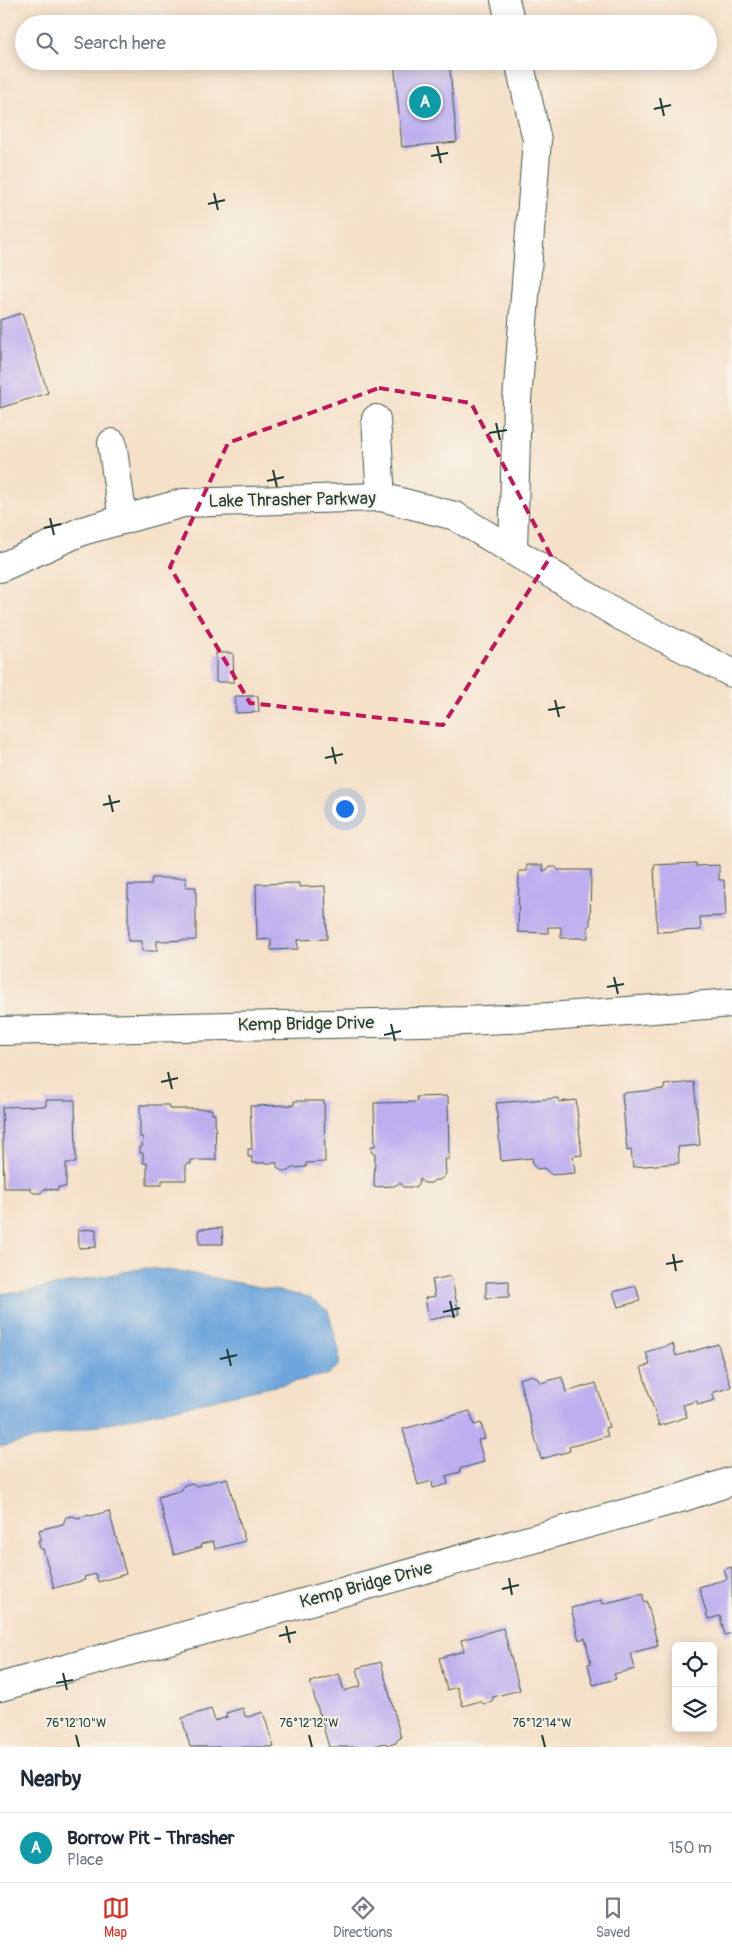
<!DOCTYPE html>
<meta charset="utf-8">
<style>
:root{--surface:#fff;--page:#f2f2f3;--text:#1f2937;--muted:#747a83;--line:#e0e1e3;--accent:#d93025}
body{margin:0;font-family:Pangolin,sans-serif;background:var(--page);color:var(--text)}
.controls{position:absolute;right:15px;bottom:15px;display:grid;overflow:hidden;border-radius:8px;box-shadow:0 2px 12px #0003}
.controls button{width:45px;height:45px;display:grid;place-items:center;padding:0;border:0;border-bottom:1px solid var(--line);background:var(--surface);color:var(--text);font:25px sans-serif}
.you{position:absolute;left:344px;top:808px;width:18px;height:18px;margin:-12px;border:4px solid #fff;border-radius:50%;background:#1a73e8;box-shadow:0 0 0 8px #1a73e833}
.badge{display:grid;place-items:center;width:32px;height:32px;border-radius:50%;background:var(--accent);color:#fff;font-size:16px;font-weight:700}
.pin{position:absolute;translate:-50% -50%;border:2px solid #fff;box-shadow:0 1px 5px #0006}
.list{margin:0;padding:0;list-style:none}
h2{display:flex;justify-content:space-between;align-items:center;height:65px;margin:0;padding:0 20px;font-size:21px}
h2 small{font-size:16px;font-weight:400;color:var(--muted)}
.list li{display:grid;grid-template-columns:32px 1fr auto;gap:15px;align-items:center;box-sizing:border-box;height:70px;padding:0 20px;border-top:1px solid var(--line)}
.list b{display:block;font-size:19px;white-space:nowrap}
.list p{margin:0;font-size:16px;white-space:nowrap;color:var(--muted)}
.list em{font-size:16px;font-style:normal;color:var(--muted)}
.icon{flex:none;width:28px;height:28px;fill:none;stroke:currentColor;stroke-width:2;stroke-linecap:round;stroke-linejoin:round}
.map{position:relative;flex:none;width:732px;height:1747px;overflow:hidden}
.search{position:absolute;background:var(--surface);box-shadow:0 2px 12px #0003;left:15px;right:15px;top:15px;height:55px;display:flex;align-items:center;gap:12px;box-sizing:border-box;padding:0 18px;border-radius:28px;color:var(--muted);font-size:19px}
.sheet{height:135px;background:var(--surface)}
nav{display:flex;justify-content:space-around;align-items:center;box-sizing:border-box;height:70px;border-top:1px solid var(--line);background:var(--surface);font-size:14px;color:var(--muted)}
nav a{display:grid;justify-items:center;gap:2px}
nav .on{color:var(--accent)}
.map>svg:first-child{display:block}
.water{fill:#6da5dc;stroke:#467188}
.building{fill:#bdafef}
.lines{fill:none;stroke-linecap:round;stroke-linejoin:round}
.minor-casing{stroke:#3f554a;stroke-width:30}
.minor{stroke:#fff;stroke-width:28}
.marked{fill:none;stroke:#c2185b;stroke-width:4;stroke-dasharray:10 6;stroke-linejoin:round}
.ticks{fill:none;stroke:#1f3d34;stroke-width:2}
.labels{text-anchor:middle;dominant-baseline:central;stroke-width:4;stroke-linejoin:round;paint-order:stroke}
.street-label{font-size:18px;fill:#1f3d34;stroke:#f7f3e8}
.ticks-label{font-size:12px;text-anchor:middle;fill:#1f3d34;stroke:#f7f3e8;stroke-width:4;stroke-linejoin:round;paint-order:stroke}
</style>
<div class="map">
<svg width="732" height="1747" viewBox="0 0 732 1747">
<rect width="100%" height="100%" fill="#f7f3e8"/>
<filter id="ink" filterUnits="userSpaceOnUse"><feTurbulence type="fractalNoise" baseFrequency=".02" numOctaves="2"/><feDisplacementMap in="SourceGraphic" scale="10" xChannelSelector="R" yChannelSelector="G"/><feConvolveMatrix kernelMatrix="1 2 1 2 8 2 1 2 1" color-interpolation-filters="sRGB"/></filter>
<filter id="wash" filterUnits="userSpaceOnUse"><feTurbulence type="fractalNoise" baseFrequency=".0096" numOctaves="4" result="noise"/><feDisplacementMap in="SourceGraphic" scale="20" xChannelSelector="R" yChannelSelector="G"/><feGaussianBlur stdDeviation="1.12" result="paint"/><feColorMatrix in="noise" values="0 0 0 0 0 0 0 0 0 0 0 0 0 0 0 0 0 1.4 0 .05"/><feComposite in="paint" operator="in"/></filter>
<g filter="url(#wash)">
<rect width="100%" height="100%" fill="#f5e0c8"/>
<path class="water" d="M 145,1268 L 184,1272 L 309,1297 L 328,1311 L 339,1350 L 339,1365 L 329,1374 L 0,1447 L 0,1294 L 28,1291 Z"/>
<g id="blocks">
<g class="building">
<path d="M 394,61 L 449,61 L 457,142 L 402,147 Z"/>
<path d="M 22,313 L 48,393 L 0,408 L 0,320 Z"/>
<path d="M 216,653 L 233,653 L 234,682 L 216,682 Z"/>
<path d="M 235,696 L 258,696 L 259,712 L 236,713 Z"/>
<path d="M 696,863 L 696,866 L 719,865 L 719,880 L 724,880 L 726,916 L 700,917 L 701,930 L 657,932 L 654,865 Z"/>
<path d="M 527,865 L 543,865 L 543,871 L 547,870 L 549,867 L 556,867 L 558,870 L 591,870 L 590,926 L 588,926 L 588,938 L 561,938 L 561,927 L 548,927 L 548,933 L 518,932 L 519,871 L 527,871 Z"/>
<path d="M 152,878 L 186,878 L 186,887 L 196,887 L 196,940 L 157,941 L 157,951 L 142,951 L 142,941 L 128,941 L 128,885 L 151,885 Z"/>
<path d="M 299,883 L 299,887 L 325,886 L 327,939 L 297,940 L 298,949 L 271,950 L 271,939 L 257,940 L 256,884 Z"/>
<path d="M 694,1082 L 700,1145 L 678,1147 L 679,1163 L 633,1167 L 631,1150 L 627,1151 L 622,1093 L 665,1089 L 664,1085 Z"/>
<path d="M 448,1096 L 449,1159 L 445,1159 L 446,1174 L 440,1180 L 435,1180 L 431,1183 L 424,1183 L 419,1179 L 419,1183 L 415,1187 L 403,1187 L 400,1183 L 394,1186 L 374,1187 L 375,1153 L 372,1153 L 371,1146 L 375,1146 L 374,1103 L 417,1102 L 416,1097 Z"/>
<path d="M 559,1098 L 559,1102 L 576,1100 L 582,1155 L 573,1156 L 575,1173 L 552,1175 L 544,1168 L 537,1169 L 533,1165 L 532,1158 L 501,1161 L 496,1103 Z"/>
<path d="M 46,1100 L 75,1100 L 76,1163 L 66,1163 L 66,1187 L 58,1187 L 58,1190 L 44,1189 L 41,1193 L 34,1193 L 30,1190 L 30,1188 L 4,1188 L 2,1107 L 46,1106 Z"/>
<path d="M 294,1101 L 324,1101 L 325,1162 L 306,1163 L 306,1167 L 292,1168 L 289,1171 L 282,1171 L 277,1167 L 277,1163 L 252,1163 L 252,1157 L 248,1157 L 248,1149 L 252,1149 L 250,1106 L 294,1105 Z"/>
<path d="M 140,1105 L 169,1105 L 169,1109 L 212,1109 L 212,1114 L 215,1114 L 216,1160 L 191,1160 L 191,1164 L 186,1164 L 186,1180 L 162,1180 L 162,1185 L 147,1185 L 147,1163 L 143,1163 L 143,1153 L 140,1153 L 140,1147 L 142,1147 L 143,1137 L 140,1137 Z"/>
<path d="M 222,1228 L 223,1244 L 199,1244 L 199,1229 Z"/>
<path d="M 96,1229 L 96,1247 L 79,1248 L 78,1230 Z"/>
<path d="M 451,1276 L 459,1314 L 429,1320 L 425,1298 L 435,1296 L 432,1280 Z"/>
<path d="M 509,1281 L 509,1297 L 486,1298 L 486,1282 Z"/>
<path d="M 636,1286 L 640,1301 L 618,1307 L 613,1292 Z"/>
<path d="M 673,1344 L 676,1356 L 718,1344 L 731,1387 L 712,1393 L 715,1400 L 698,1405 L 697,1401 L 683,1405 L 687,1417 L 659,1426 L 641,1367 L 650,1365 L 646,1352 Z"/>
<path d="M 533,1375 L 538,1379 L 540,1383 L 562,1377 L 566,1392 L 596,1383 L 609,1427 L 605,1428 L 608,1436 L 569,1447 L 570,1451 L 541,1459 L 519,1379 Z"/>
<path d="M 470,1411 L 474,1425 L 481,1423 L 485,1439 L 478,1440 L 484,1462 L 459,1469 L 460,1472 L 446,1476 L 448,1484 L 433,1488 L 432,1481 L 418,1485 L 403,1429 Z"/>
<path d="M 227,1478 L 245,1541 L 215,1549 L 213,1541 L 201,1544 L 202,1547 L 174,1555 L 158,1497 L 182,1490 L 184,1485 L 192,1483 L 197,1486 Z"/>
<path d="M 109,1511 L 126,1574 L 98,1582 L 96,1574 L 84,1577 L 85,1580 L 54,1588 L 43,1549 L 40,1549 L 38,1540 L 41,1540 L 39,1530 L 63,1524 L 66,1517 L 73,1516 L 77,1518 L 90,1515 L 91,1516 Z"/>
<path d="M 732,1567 L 732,1633 L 725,1635 L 720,1616 L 708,1619 L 699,1587 L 727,1579 L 724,1569 Z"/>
<path d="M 643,1594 L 644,1602 L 647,1601 L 658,1646 L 631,1653 L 635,1669 L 614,1674 L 616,1679 L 593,1685 L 588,1664 L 591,1663 L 585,1638 L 579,1640 L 571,1608 L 602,1600 L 602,1604 Z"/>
<path d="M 503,1628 L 520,1690 L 493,1697 L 492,1702 L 484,1704 L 480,1701 L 463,1706 L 457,1687 L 447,1690 L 439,1658 L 464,1651 L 461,1640 Z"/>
<path d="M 381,1662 L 401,1738 L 398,1739 L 396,1743 L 388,1745 L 385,1743 L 371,1747 L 329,1747 L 310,1682 L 339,1674 L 344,1691 L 361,1686 L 357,1668 Z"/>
<path d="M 243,1708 L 245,1716 L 248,1717 L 263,1712 L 274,1747 L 190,1747 L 182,1718 L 211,1709 L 215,1721 L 227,1717 L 226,1713 Z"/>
</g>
</g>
</g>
<g filter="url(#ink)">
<use href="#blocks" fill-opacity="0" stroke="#3f554a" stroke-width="1"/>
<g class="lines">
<defs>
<g id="minor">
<path d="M 505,0 L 511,24"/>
<path d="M 376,419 L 381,497"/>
<path d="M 112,443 L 123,520"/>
<path d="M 513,551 L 517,401 L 537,140 L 519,61"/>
<path d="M 0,568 L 82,531 L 183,503 L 381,497 L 455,516 L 621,616 L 732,673"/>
<path d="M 0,1031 L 465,1021 L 549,1017 L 732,1003"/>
<path d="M 0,1687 L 684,1497 L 732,1481"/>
</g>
</defs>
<use href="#minor" class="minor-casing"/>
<use href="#minor" class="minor"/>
</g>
</g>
<path class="marked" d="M 379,388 L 471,403 L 551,556 L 443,725 L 250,703 L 170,567 L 228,443 Z"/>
<path class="ticks" d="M 660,98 L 664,116M 654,109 L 671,105M 437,146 L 441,163M 431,156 L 448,153M 214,193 L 218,210M 208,204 L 225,200M 496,423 L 500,440M 489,433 L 507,430M 273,470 L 277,487M 267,481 L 284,477M 50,518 L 54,535M 44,528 L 61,524M 555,700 L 559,717M 548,710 L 565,707M 332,747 L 336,764M 325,758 L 343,754M 109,795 L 113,812M 103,805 L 120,801M 614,977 L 618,994M 607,987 L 624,984M 391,1024 L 395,1041M 384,1035 L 401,1031M 168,1072 L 172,1089M 161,1082 L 178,1078M 673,1254 L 676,1271M 666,1264 L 683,1261M 450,1301 L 454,1318M 443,1312 L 460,1308M 227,1349 L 231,1366M 220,1359 L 237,1355M 509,1578 L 512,1595M 502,1589 L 519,1585M 286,1626 L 290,1643M 279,1636 L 296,1632M 63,1673 L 67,1690M 56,1683 L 73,1680M 76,1735 L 79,1747M 309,1735 L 312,1747M 542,1735 L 545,1747"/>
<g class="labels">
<g class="street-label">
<text transform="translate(292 500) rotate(-1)">Lake Thrasher Parkway</text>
<text transform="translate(306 1024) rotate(-1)">Kemp Bridge Drive</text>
<text transform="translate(366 1585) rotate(-15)">Kemp Bridge Drive</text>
</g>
</g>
<g class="ticks-label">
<text x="76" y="1727">76°12'10"W</text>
<text x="309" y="1727">76°12'12"W</text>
<text x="542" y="1727">76°12'14"W</text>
</g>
</svg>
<div class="controls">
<button><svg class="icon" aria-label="locate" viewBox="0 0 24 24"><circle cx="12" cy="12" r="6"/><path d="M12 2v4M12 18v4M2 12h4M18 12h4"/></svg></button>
<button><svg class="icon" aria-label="layers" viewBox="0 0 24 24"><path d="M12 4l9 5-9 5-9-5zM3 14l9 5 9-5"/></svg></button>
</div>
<div class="you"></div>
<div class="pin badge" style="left:425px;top:102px;background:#0f9aa8">A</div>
<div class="search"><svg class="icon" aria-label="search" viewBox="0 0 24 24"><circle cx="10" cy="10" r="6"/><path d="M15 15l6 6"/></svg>Search here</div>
</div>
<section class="sheet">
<h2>Nearby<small></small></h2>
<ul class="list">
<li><span class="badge" style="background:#0f9aa8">A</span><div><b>Borrow Pit - Thrasher</b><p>Place</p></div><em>150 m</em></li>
</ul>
</section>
<nav>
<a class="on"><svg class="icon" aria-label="map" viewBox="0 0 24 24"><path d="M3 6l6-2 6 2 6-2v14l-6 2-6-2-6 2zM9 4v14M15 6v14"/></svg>Map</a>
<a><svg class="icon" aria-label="directions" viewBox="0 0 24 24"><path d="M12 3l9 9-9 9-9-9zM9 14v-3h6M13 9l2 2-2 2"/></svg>Directions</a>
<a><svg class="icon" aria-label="saved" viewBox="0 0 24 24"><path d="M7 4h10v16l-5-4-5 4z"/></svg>Saved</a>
</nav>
